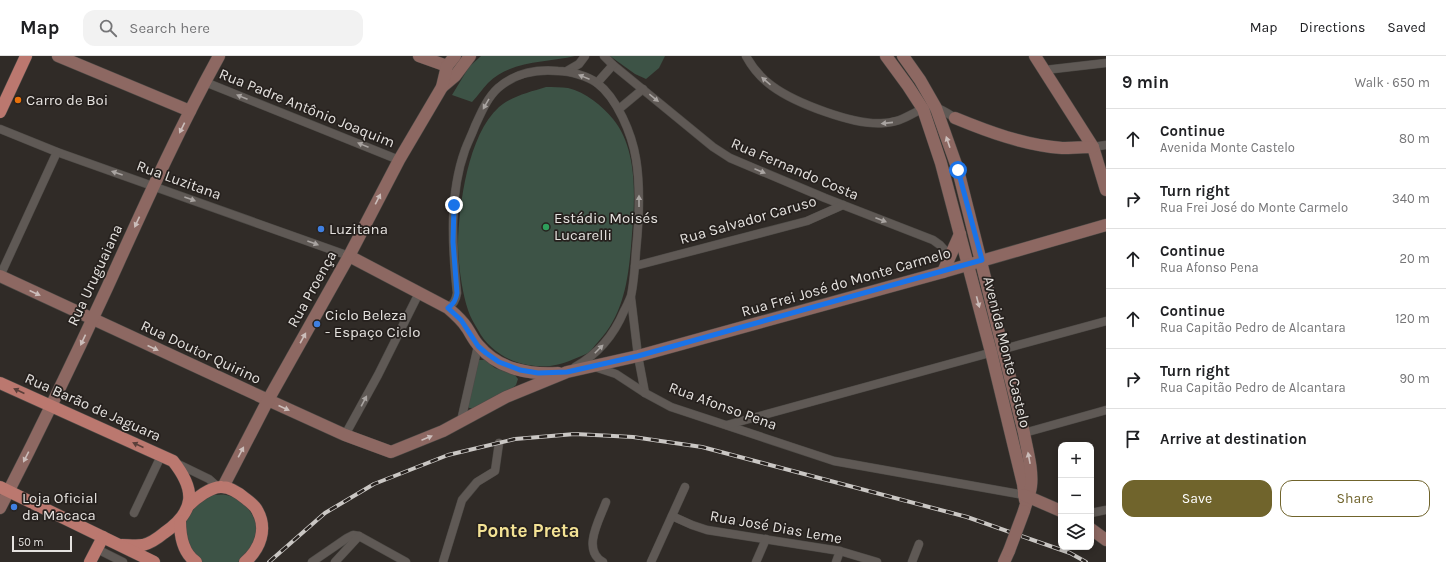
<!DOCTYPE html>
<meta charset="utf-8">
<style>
:root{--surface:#fff;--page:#f2f2f2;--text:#202124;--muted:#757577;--line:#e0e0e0;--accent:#70642c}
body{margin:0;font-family:Karla,sans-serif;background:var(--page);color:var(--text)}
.controls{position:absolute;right:12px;bottom:12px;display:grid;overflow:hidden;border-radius:8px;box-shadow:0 2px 6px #0003}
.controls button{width:36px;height:36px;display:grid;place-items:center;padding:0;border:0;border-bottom:1px solid var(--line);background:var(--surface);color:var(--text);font:20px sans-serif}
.scale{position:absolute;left:12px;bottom:10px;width:60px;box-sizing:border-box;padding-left:4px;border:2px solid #e5e2df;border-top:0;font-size:11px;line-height:14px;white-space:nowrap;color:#e5e2df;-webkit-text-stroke:3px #26211e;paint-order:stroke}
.stop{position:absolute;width:12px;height:12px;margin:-9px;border:3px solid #1a73e8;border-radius:50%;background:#fff}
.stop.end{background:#1a73e8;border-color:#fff;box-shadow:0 1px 4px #0008}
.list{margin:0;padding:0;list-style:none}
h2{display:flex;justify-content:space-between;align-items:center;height:52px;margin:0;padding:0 16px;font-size:17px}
h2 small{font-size:13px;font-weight:400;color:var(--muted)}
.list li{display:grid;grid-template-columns:26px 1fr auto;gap:12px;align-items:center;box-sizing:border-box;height:60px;padding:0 16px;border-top:1px solid var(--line)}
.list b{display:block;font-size:15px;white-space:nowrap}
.list p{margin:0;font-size:13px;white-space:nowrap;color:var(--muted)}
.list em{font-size:13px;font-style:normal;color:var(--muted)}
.actions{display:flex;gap:8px;padding:12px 16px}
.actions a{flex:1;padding:9px 0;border:1px solid var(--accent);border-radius:12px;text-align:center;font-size:14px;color:var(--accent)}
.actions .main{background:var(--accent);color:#fff}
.icon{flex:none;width:22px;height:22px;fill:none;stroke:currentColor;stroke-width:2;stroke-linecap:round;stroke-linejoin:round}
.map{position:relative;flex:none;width:1106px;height:506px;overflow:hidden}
header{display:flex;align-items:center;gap:24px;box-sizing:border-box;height:56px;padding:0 20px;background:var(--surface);border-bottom:1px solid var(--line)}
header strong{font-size:19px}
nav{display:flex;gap:22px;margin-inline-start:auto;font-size:14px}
.search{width:280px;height:36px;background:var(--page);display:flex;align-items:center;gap:10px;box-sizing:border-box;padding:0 14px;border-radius:12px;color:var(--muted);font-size:15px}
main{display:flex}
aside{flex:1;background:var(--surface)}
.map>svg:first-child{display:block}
.green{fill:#3d5346}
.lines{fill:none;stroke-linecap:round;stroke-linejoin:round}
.street-casing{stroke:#4d4a46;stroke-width:9}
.secondary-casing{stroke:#4d4a46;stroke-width:13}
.primary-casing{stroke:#4d4a46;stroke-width:13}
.street{stroke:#5f5955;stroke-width:8}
.secondary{stroke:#8d6862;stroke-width:12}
.primary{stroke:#bb786f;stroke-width:12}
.rail-casing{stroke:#cac7c4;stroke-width:4}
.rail{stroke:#26211e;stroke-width:2.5;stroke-dasharray:8;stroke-linecap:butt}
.secondary-bridge-casing{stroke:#4d4a46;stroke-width:13;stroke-linecap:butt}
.secondary-bridge{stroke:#8d6862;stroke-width:12}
.oneway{fill:#a9a4a1}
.oneway2{fill:#cbbdba}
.oneway3{fill:#5a3f3a}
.route{stroke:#1a73e8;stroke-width:5}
.food-dot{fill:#e8710a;stroke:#26211e;stroke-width:1.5}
.leisure-dot{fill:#2e9e5b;stroke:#26211e;stroke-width:1.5}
.shop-dot{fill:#3f7fe0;stroke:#26211e;stroke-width:1.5}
.labels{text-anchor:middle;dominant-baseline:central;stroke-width:3.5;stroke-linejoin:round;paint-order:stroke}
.poi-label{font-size:15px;fill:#e5e2df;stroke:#26211e;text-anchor:start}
.street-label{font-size:15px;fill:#e5e2df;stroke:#26211e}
.district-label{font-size:19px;font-weight:bold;fill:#f4e395;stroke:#26211e}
</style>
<header>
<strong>Map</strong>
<div class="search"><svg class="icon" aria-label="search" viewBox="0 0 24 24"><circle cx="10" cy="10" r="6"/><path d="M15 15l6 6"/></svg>Search here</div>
<nav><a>Map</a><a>Directions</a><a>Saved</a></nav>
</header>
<main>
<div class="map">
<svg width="1106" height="506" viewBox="0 0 1106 506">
<rect width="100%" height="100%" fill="#302b27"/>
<g class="green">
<path d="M 481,0 L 575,0 C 546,7 511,4 488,27 C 482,33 478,40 472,46 L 452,39 L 469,11 Z"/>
<path d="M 610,0 L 665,0 L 659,12 L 646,23 L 635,18 Z"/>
<path d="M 546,31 C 553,31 561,31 568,32 C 586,36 602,50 613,63 C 638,93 635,143 632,178 C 629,217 626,256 598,286 C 595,289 592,294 588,297 C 584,299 579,301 574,303 C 558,310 545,312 528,309 C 508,306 487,292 478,274 C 474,267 470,261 468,254 C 462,236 458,207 458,188 C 459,148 468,79 499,51 C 512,40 530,36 546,31 Z"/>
<path d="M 479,304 L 485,304 L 495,312 L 515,319 L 518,323 L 516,329 L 510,334 L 473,352 L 469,352 L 467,349 L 476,307 Z"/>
<path d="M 213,439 C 217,439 222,438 226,439 C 245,442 264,467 254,487 C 251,493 244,502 238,506 L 201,506 L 184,483 L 186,461 L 201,444 Z"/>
</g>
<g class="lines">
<defs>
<g id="street">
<path d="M 604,0 L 613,9 L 713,91 L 730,102 L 825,142 L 933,184 L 940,189 L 950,200"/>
<path d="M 746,0 C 752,11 761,22 772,30 C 795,47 855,70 884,67 C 888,67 892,66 896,65 C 909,62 922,49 936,52 C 942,53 950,59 955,62"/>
<path d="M 1045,14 L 1106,7"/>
<path d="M 567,15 L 579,8 L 585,0"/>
<path d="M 205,26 L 399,104"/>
<path d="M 597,27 L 613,9"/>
<path d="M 619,53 L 643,33"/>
<path d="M 0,73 L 57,96 L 349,200"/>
<path d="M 1093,91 L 1106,89"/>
<path d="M 635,210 L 807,165 L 843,149"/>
<path d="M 0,220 L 57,96"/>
<path d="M 631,242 L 638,300 L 645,337"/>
<path d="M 448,252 C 454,248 456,244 457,237 C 452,190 449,138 465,94 C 468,86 472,78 475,70 C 481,57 487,42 498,32 C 515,17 536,13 558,15 C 569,15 588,20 597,27 C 617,42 632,78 636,103 C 641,133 639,165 636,195 C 635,210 634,226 631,240 C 629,245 627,250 624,255 C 614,279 598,298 575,311"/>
<path d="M 595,311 L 616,318 L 645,337 L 671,351 L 834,405 L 1024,439"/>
<path d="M 461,365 L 478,290"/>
<path d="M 727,369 L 1106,265"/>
<path d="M 1024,377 L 1106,354"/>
<path d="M 345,379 L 378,319 L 419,237"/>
<path d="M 176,407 L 209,423 L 218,431"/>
<path d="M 134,457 L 161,400"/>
<path d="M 1091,457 L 1106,454"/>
<path d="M 672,460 L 692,469 L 707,474 L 840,495 L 877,506"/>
<path d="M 97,493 L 123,506"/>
<path d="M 312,506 L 347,482 L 353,479 L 359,480 L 406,506"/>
<path d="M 335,506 L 359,480"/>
<path d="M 443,506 L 462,444 L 477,426 L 495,415 L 499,387"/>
<path d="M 603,506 C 581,494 600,463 606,446"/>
<path d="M 651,506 L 685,431"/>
<path d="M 756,506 L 766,483"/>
<path d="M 836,506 L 840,495"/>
<path d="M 912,506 L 919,488"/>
</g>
<g id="secondary">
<path d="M 58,0 L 190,55"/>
<path d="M 419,0 L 447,10"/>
<path d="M 886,0 L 908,30 L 923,53 L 941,107 L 991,296 L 1023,428 L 1025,444"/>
<path d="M 903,0 L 920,24 L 936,52 L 958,114 L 1024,377 C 1027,394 1033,413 1031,430 C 1030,439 1026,447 1024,455"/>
<path d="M 1035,0 L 1093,91 L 1106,134"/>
<path d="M 442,31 L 455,20 L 470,0"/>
<path d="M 955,62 C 989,76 1024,89 1062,92 C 1072,92 1083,91 1093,91"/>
<path d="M 349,200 L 448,252 C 455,258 462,264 467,272 C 471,278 474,285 479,290 C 498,313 530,319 558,317"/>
<path d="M 943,216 L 960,178"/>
<path d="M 0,220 L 268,344 L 345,379 L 391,396 L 443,375 L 506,341 L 567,316 L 638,300 L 943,216 L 1106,169"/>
<path d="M 223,431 L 268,344 L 349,200 L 399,104 L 442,31 L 447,10 L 455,0"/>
<path d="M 1024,439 L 1061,455"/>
<path d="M 0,452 C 37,380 72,308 106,234 C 142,155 177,76 219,0"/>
<path d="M 1091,473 L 1106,484"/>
<path d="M 1004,506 L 1009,495"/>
</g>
<g id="primary">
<path d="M 0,56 L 26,0"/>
<path d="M 0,327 L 173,405 C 196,434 196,455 164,477 C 158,482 151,487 143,489 C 136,490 128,489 122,489"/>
<path d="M 0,431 L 154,506"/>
<path d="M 188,450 C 195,443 211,430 222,431 C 231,431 240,438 246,443 C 250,446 255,450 257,454 C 268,473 260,493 245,506"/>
<path d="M 180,465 C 180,481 183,497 196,506"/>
<path d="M 90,506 L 103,481"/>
</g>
</defs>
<use href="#street" class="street-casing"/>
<use href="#secondary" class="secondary-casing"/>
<use href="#primary" class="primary-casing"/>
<use href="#street" class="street"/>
<use href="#secondary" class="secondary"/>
<use href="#primary" class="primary"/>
<defs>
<path id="rail" d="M 269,506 L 325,457 L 374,428 L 448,399 L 515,383 L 575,378 L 633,381 L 702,391 L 967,461 L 1070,497 L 1086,506"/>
</defs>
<use href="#rail" class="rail-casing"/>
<use href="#rail" class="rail"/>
<defs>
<path id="secondary-bridge" d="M 1009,495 L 1024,455"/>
</defs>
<use href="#secondary-bridge" class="secondary-bridge-casing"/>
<use href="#secondary-bridge" class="secondary-bridge"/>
</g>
<defs><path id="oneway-solid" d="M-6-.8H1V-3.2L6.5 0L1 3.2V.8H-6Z"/></defs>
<g class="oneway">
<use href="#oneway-solid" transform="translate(584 21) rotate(-158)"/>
<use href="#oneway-solid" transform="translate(766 25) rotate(-139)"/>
<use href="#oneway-solid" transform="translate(242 41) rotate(-158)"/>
<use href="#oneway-solid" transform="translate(654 42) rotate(39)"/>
<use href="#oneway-solid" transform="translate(486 48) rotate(120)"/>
<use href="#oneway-solid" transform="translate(887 67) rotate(174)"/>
<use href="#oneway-solid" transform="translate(363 89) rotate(-158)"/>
<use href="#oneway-solid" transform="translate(760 115) rotate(23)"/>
<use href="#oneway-solid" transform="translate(117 117) rotate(-161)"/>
<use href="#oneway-solid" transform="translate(190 143) rotate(20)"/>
<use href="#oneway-solid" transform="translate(639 145) rotate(-90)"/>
<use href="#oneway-solid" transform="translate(881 164) rotate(21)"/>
<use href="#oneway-solid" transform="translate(313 187) rotate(20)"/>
<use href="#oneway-solid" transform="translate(599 293) rotate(-45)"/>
<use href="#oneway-solid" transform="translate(364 345) rotate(-62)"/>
</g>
<g class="oneway2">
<use href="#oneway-solid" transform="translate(182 72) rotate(116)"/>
<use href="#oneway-solid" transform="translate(948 86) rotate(-109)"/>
<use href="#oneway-solid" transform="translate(378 143) rotate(-63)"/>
<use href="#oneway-solid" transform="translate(137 166) rotate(115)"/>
<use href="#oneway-solid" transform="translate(35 237) rotate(25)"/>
<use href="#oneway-solid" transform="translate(978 246) rotate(75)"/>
<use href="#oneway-solid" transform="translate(303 282) rotate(-61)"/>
<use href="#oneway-solid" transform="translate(83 284) rotate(115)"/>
<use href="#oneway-solid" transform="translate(153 292) rotate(25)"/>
<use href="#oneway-solid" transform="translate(284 352) rotate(24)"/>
<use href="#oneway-solid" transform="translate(427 382) rotate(-23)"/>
<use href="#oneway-solid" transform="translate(241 396) rotate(-62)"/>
<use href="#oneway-solid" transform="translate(26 401) rotate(117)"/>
<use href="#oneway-solid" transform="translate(1029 402) rotate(-101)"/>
</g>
<g class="oneway3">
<use href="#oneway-solid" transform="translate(19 335) rotate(-155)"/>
<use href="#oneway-solid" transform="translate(138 389) rotate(-156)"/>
</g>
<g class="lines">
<path class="route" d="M 454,149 L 453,186 L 457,237 C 456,244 454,248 448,252 L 461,264 L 478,290 L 486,297 L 499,306 L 520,314 L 538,317 L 567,316 L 638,300 L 982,204 L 958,114"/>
</g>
<circle class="food-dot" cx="18" cy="44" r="4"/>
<circle class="leisure-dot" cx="546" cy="171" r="4"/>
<g class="shop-dot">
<circle cx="321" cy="173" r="4"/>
<circle cx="317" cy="268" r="4"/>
<circle cx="14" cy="451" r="4"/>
</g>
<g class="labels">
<g class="poi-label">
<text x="26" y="44">Carro de Boi</text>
<text x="554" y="162">Estádio Moisés<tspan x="554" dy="17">Lucarelli</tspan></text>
<text x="329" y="173">Luzitana</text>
<text x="325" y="259">Ciclo Beleza<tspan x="325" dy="17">- Espaço Ciclo</tspan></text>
<text x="22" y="442">Loja Oficial<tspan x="22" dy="17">da Macaca</tspan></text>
</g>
<g class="street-label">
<text transform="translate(307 52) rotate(22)">Rua Padre Antônio Joaquim</text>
<text transform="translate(795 113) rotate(23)">Rua Fernando Costa</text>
<text transform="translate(179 124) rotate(20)">Rua Luzitana</text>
<text transform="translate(748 164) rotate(-16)">Rua Salvador Caruso</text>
<text transform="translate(95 219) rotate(-65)">Rua Uruguaiana</text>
<text transform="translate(846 226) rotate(-16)">Rua Frei José do Monte Carmelo</text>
<text transform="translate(312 233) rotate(-61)">Rua Proença</text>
<text transform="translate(201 296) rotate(25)">Rua Doutor Quirino</text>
<text transform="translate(1007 296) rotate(76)">Avenida Monte Castelo</text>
<text transform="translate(723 350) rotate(20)">Rua Afonso Pena</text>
<text transform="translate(93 351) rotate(24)">Rua Barão de Jaguara</text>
<text transform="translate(776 471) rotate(10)">Rua José Dias Leme</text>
</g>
<g class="district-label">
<text x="528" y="475">Ponte Preta</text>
</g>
</g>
</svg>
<div class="controls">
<button>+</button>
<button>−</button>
<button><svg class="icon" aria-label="layers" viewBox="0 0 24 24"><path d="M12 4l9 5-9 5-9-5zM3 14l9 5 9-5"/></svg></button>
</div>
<div class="scale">50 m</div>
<div class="stop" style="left:958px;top:114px"></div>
<div class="stop end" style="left:454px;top:149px"></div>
</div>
<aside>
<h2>9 min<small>Walk · 650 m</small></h2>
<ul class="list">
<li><svg class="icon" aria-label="ahead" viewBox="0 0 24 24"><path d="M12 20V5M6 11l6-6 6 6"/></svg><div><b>Continue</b><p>Avenida Monte Castelo</p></div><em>80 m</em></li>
<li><svg class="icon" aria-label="right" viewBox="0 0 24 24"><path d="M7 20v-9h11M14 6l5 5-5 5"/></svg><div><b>Turn right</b><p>Rua Frei José do Monte Carmelo</p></div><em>340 m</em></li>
<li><svg class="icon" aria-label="ahead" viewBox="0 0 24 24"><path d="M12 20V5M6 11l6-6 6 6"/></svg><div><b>Continue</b><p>Rua Afonso Pena</p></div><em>20 m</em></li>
<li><svg class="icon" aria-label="ahead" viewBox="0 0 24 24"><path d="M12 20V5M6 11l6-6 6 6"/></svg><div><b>Continue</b><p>Rua Capitão Pedro de Alcantara</p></div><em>120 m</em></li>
<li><svg class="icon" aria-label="right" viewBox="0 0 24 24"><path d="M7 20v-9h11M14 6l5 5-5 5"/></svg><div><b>Turn right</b><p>Rua Capitão Pedro de Alcantara</p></div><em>90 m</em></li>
<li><svg class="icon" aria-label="arrive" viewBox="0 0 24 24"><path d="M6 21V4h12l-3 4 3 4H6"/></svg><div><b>Arrive at destination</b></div></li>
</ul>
<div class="actions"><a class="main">Save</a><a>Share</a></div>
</aside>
</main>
